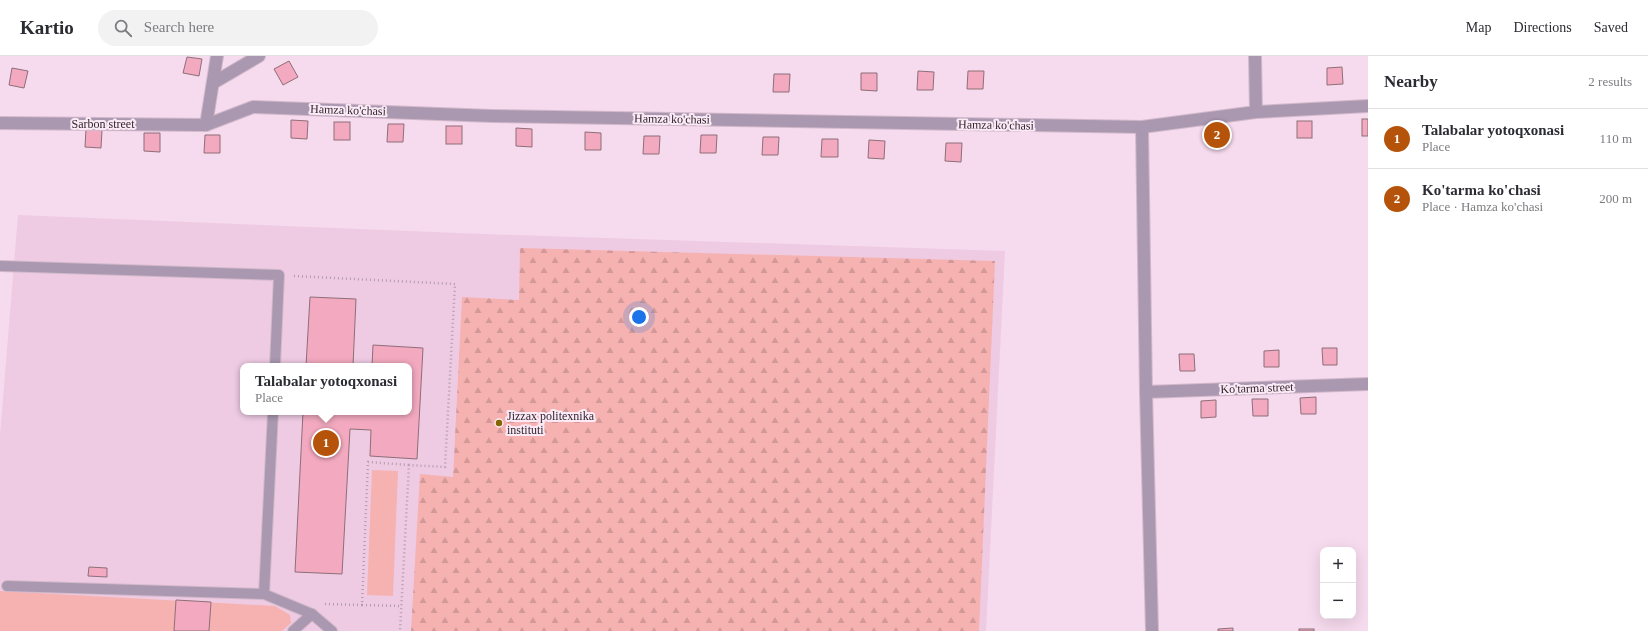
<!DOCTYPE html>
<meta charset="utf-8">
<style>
:root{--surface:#fff;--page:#f2f2f3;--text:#2b2b33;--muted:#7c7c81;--line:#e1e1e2;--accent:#b45309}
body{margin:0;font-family:"Times New Roman",serif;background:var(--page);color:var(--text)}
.controls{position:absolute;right:12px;bottom:12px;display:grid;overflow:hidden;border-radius:8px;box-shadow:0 4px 16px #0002}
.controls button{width:36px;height:36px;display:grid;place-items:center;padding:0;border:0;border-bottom:1px solid var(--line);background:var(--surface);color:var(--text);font:20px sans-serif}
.you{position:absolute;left:639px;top:261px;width:14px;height:14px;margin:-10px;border:3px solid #fff;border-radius:50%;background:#1a73e8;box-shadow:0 0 0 6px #1a73e833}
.badge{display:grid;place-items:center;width:26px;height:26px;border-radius:50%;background:var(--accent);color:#fff;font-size:13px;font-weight:700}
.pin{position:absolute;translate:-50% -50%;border:2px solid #fff;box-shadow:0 1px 4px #0006}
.popup{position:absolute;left:240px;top:307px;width:172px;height:52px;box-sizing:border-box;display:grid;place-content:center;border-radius:8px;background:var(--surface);filter:drop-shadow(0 1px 3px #0005);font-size:13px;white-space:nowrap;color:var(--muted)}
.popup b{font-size:15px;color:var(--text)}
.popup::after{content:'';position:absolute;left:50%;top:100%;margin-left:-8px;border:8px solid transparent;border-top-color:var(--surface)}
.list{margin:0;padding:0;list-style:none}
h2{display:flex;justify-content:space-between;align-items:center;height:52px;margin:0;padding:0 16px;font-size:17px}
h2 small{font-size:13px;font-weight:400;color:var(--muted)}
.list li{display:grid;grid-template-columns:26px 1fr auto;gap:12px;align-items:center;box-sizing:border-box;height:60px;padding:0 16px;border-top:1px solid var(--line)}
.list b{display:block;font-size:15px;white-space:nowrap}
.list p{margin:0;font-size:13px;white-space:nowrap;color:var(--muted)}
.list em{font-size:13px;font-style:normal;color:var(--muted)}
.icon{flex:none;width:22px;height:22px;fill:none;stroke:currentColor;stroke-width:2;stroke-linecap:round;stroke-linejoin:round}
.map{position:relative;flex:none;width:1368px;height:575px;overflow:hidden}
header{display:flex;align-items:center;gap:24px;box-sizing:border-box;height:56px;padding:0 20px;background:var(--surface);border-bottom:1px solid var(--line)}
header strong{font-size:19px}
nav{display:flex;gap:22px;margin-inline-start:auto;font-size:14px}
.search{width:280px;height:36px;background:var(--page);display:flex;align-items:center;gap:10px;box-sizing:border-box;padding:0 14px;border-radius:22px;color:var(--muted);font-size:15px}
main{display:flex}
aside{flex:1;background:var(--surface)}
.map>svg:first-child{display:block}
.built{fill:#eecbe3;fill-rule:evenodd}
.green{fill:#f6b2b0}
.forest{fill:url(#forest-firs)}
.building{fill:#f3a9bf;stroke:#8d6f78}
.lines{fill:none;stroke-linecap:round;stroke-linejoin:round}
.lane-casing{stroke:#d2b9ca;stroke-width:12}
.street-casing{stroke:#d2b9ca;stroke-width:14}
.path{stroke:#b29cab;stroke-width:2.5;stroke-dasharray:1 3;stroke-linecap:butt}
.lane{stroke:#aa98b1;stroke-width:10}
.street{stroke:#aa98b1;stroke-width:12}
.poi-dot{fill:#856500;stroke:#fcebf7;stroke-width:1.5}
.labels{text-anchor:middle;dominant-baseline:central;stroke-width:4;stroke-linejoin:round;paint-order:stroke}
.street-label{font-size:12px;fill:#2f252c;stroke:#fcebf7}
.poi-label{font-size:12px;fill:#2f252c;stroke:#fcebf7;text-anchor:start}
</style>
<header>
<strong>Kartio</strong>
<div class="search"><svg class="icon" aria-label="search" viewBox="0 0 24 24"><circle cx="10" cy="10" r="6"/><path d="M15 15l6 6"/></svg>Search here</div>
<nav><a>Map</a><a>Directions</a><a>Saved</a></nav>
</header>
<main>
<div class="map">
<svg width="1368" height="575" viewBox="0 0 1368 575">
<defs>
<pattern id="forest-firs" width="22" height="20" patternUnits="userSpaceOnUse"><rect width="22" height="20" fill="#f6b2b0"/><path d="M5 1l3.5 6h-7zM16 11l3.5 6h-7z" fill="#d39998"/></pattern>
</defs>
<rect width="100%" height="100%" fill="#f6daed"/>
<path class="built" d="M 18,159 L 483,178 L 1005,195 L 986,575 L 0,575 L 0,379 ZM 243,310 L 409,310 L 409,356 L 243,356 Z"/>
<g class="green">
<path d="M 372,414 L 398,415 L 393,540 L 367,539 Z"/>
<path d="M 0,535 L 275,550 L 290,559 L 291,567 L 282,575 L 0,575 Z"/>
</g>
<path class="forest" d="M 520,192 L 995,205 L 979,575 L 411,575 L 420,418 L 453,421 L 462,241 L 519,244 Z"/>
<g class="building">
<path d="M 187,1 L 202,3 L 199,20 L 183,17 Z"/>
<path d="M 289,5 L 298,21 L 283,29 L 274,13 Z"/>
<path d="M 1342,11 L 1343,28 L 1327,29 L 1327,12 Z"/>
<path d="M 12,12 L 28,15 L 24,32 L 9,29 Z"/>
<path d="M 918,15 L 934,16 L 933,34 L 917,34 Z"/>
<path d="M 968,15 L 984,15 L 983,33 L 967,33 Z"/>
<path d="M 861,17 L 877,17 L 877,35 L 861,34 Z"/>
<path d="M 774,18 L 790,18 L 789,36 L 773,36 Z"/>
<rect x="1362" y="63" width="6" height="17"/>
<path d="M 291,64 L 308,65 L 307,83 L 291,82 Z"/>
<rect x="1297" y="65" width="15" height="17"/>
<rect x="334" y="66" width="16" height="18"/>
<path d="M 388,68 L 404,68 L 403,86 L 387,86 Z"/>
<rect x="446" y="70" width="16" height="18"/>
<path d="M 1209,70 L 1224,70 L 1225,87 L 1210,87 Z"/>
<path d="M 516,72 L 532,73 L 532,91 L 516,90 Z"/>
<path d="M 86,73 L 102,74 L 101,92 L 85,91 Z"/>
<path d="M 585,76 L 601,77 L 601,94 L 585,94 Z"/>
<path d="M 144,77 L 160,77 L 160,96 L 144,95 Z"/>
<path d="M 205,79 L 220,79 L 220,97 L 204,97 Z"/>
<path d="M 701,79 L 717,79 L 716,97 L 700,97 Z"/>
<path d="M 644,80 L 660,80 L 659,98 L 643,98 Z"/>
<path d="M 763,81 L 779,81 L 778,99 L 762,99 Z"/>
<path d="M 822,83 L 838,83 L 838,101 L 821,101 Z"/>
<path d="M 869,84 L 885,85 L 884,103 L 868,102 Z"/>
<path d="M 946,87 L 962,87 L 961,106 L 945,105 Z"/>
<path d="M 310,241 L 356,243 L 353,310 L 306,310 Z"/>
<path d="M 373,289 L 423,292 L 417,403 L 370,400 L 371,374 L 350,373 L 342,518 L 295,516 L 303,356 L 409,356 L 409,310 L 372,310 Z"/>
<path d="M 1322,292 L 1337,292 L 1337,309 L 1323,309 Z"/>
<path d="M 1279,294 L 1279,311 L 1264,311 L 1264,295 Z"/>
<path d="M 1179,298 L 1194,298 L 1195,315 L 1180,315 Z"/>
<path d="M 1316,341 L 1316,358 L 1301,358 L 1300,342 Z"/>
<path d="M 1252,343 L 1268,343 L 1268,360 L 1253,360 Z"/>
<path d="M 1216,344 L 1216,361 L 1201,362 L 1201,345 Z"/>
<path d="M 89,511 L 107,512 L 107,521 L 88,520 Z"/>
<path d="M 176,544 L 211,546 L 209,575 L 174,575 Z"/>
<path d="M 1233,572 L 1233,575 L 1218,575 L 1218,573 Z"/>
<rect x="1299" y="573" width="15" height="2"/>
</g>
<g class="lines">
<defs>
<g id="lane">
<path d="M 0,210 L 279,219 L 275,310"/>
<path d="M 7,530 L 264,538 L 312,558"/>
<path d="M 264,538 L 273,356"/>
<path d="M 293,575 L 312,558 L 332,575"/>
</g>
<g id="street">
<path d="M 213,27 L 259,0"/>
<path d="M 1256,56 L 1368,50"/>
<path d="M 0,67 L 206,69 L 253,51 L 492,60 L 1142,71 L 1256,56 L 1255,0"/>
<path d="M 206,69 L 217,0"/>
<path d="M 1142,71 L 1146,336 L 1152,575"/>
<path d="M 1146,336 L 1368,328"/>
</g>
</defs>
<use href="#lane" class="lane-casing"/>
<use href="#street" class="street-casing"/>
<g class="path">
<path d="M 294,220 L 455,228 L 445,411 L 409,409 L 400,575"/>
<path d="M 325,548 L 362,549 L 368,406 L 409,409"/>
<path d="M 362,549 L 401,550"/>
</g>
<use href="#lane" class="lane"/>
<use href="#street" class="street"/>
</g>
<circle class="poi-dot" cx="499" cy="367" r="4"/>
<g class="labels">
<g class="street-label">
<text transform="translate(348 54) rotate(2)">Hamza ko'chasi</text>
<text transform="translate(672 63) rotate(1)">Hamza ko'chasi</text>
<text x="103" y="68">Sarbon street</text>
<text transform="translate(996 69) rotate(1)">Hamza ko'chasi</text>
<text transform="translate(1257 332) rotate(-2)">Ko'tarma street</text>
</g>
<g class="poi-label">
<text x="507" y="360">Jizzax politexnika<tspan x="507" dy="14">instituti</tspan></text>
</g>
</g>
</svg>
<div class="controls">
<button>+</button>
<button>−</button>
</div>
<div class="you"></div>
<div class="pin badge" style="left:326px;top:387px">1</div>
<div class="popup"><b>Talabalar yotoqxonasi</b>Place</div>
<div class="pin badge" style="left:1217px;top:79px">2</div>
</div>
<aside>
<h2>Nearby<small>2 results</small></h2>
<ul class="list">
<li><span class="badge">1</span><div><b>Talabalar yotoqxonasi</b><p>Place</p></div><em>110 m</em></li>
<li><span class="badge">2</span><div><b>Ko'tarma ko'chasi</b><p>Place · Hamza ko'chasi</p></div><em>200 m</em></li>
</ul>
</aside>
</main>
